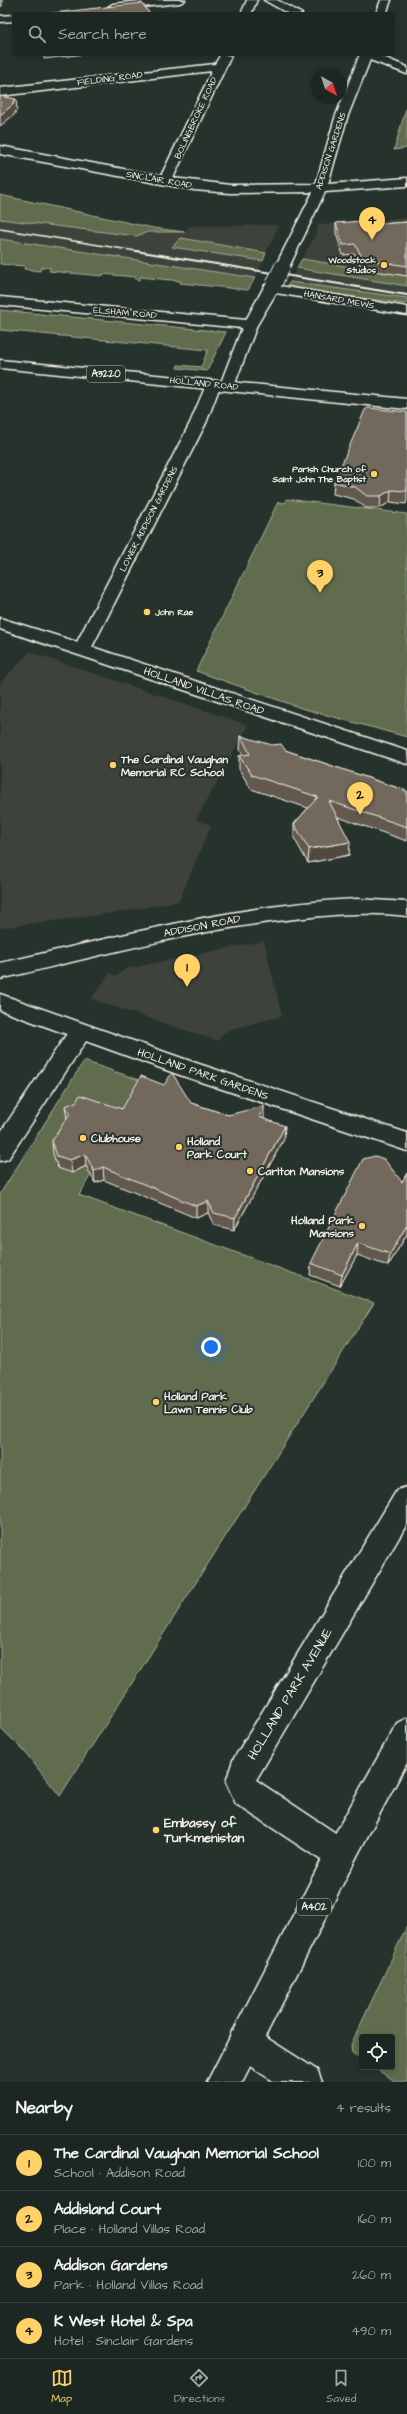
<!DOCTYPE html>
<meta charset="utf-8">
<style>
:root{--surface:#1c2622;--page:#29322f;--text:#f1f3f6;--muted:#a0a5a5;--line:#3a4340;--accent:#ffd166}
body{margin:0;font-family:"Architects Daughter",sans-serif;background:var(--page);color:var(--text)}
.controls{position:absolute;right:12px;bottom:12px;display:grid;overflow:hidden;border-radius:4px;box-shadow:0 2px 6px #0003}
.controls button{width:36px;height:36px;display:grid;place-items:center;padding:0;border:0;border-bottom:1px solid var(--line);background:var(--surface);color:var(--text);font:20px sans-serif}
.compass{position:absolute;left:311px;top:68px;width:36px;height:36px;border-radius:50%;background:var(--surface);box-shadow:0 2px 6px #0003;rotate:141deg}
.you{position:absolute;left:211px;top:1347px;width:14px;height:14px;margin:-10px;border:3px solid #fff;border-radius:50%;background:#1a73e8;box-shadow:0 0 0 6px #1a73e833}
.badge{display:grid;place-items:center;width:26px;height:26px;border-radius:50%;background:var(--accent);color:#111;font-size:13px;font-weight:700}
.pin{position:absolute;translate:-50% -33px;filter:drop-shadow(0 1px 2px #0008)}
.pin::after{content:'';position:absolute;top:21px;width:14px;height:12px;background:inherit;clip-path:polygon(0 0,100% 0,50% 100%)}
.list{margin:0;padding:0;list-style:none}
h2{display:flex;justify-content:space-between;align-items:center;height:52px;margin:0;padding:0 16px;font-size:17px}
h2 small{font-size:13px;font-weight:400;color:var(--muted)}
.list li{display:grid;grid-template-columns:26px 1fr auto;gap:12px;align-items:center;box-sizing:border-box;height:56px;padding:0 16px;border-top:1px solid var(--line)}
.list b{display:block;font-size:15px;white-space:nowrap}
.list p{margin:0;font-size:13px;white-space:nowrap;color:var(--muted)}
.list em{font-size:13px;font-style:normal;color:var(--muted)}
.icon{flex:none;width:22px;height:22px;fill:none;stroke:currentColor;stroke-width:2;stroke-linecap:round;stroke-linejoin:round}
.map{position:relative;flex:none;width:407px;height:2082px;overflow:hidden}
.search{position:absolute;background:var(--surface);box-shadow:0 2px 6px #0003;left:12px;right:12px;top:12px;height:44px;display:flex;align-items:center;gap:10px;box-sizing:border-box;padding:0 14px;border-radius:4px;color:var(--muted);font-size:15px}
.sheet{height:276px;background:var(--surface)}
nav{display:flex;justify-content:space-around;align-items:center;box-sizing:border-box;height:56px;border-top:1px solid var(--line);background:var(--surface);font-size:11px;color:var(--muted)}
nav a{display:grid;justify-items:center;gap:2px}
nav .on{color:var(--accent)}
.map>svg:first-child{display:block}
.built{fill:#3d433b}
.green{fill:#606c4d;stroke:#aaae9a}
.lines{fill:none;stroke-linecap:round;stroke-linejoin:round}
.minor-casing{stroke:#f4f1e8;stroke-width:3}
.tertiary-casing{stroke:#f4f1e8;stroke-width:3}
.primary-casing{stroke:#f4f1e8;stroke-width:3}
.trunk-casing{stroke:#f4f1e8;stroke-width:3}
.minor{fill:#26332d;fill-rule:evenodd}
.tertiary{fill:#26332d;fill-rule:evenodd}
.primary{fill:#26332d;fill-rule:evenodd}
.trunk{fill:#26332d;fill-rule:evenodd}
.rail-far1{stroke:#f4f1e8;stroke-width:1.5}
.rail{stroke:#f4f1e8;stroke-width:2}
.minor-bridge-casing{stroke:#f4f1e8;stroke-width:17;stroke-linecap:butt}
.minor-bridge{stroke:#26332d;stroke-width:15}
.wall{fill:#62594e;stroke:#f4f1e8}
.shaded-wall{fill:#504840;stroke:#f4f1e8}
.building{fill:#72675b;stroke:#f4f1e8}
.poi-dot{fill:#ffd166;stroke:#26332d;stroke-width:1.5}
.labels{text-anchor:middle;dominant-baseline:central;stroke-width:4;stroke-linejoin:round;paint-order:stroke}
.far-street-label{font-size:9px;fill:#f4f1e8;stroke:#26332d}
.far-poi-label{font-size:9px;font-weight:bold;fill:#f4f1e8;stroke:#26332d;text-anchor:end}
.shield{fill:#26332d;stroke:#b6b8b0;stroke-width:1}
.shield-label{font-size:10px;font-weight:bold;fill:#f4f1e8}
.street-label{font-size:11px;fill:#f4f1e8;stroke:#26332d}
.poi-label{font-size:11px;font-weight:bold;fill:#f4f1e8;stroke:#26332d;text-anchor:start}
.near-street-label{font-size:13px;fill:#f4f1e8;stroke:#26332d}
.near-poi-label{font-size:13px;font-weight:bold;fill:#f4f1e8;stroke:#26332d;text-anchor:start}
</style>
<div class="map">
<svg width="407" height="2082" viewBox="0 0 407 2082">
<rect width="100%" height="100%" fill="#26332d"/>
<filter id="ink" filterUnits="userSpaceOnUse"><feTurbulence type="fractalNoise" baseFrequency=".025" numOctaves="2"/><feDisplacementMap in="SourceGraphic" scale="8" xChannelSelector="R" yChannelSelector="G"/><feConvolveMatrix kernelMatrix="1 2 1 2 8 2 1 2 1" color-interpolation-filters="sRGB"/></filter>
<g filter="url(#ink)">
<g class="built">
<path d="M 407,218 L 407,276 L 302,259 L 317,232 L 318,225 Z"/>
<path d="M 0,219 L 136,236 L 148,232 L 185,232 L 189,226 L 279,225 L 266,253 L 181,238 L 173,247 L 263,261 L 255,278 L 0,239 Z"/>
<path d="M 297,268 L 407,286 L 407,298 L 290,282 Z"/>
<path d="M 30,652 L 248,725 L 196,820 L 211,825 L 179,901 L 126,911 L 0,928 L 0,683 Z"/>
<path d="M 264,941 L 282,1016 L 231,1029 L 223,1033 L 218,1041 L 91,999 L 110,973 L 117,976 L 125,969 Z"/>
</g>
<g class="green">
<path d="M 407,105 L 407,148 L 394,150 Z"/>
<path d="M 0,195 L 153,228 L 185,232 L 148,232 L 136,236 L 0,219 Z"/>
<path d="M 181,238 L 266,253 L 263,261 L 172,247 Z"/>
<path d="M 0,239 L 255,278 L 248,290 L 180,283 L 181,281 L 140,277 L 139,280 L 135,279 L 135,277 L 103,274 L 102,276 L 49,271 L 51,268 L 42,267 L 40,271 L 24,269 L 25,266 L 0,264 Z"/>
<path d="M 302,259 L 407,276 L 407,286 L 297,268 Z"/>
<path d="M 290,282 L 407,298 L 407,304 L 286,288 Z"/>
<path d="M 0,310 L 226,332 L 207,371 L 177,368 L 178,365 L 201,367 L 208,350 L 0,330 Z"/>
<path d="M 286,499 L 407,514 L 407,737 L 301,708 L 196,671 L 278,502 L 285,503 Z"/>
<path d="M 84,1061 L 145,1082 L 79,1195 L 374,1303 L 60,1796 L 24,1751 L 0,1727 L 0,1194 Z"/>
<path d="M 407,1926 L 407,2082 L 396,2082 L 373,2067 L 392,2067 L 392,2037 L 362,2037 L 362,2060 L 352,2054 L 351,2045 Z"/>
</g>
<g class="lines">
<defs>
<g id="minor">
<path d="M 149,0 L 185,0 L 180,3 L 113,10 L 108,7 L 113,4 Z"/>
<path d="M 247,0 L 257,0 L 251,14 L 241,14 Z"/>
<path d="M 264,0 L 277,0 L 302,14 L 289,14 Z"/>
<path d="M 381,0 L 391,0 L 386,14 L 376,14 Z"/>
<path d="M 14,15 L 14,21 L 0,22 L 0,16 Z"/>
<path d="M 221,54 L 231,56 L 173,178 L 230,185 L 316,184 L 335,118 L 360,54 L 376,54 L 407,67 L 407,74 L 370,60 L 347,118 L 328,184 L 407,178 L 407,186 L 325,192 L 289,267 L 282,271 L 275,267 L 313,192 L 230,193 L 194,190 L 0,154 L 0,146 L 161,176 L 212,71 L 0,96 L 0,88 L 215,64 Z"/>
<path d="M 274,280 L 279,281 L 280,286 L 407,307 L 407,315 L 276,293 L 257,325 L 234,386 L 227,390 L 220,386 L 206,423 L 92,647 L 407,751 L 407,764 L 0,629 L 0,618 L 77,642 L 190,423 L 206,385 L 213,381 L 220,385 L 242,328 L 0,305 L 0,297 L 246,320 L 265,285 Z"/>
<path d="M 80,1024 L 88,1026 L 91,1032 L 88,1038 L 8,1159 L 0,1161 L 0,1133 L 72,1026 Z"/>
<path d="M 407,1487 L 407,1524 L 256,1780 L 352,1844 L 356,1855 L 352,1866 L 341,1870 L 330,1866 L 236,1804 L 226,1782 L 233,1760 L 397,1490 Z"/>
<path d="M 244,2027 L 256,2031 L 317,2070 L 322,2082 L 275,2082 L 232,2055 L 228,2043 L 232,2031 Z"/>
</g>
<g id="tertiary">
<path d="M 357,899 L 407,902 L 407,916 C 367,911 326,915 286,920 C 189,931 95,957 0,979 L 0,963 C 118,937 236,904 357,899 Z"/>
<path d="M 0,994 L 193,1062 L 407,1133 L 407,1151 L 177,1074 L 0,1010 Z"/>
</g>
<path id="primary" d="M 407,1718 L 407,1763 L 358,1854 L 242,2082 L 207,2082 L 336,1832 L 397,1723 Z"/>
<path id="trunk" d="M 0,360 L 407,399 L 407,409 L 0,368 Z"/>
</defs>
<use href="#minor" class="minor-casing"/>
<use href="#tertiary" class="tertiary-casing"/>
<use href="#primary" class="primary-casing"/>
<use href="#trunk" class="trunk-casing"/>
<use href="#minor" class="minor"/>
<use href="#tertiary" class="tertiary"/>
<use href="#primary" class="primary"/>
<use href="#trunk" class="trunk"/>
<path class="rail-far1" d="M 0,229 L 142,252"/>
<path class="rail" d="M 136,251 L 407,295"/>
<defs>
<path id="minor-bridge" d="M 274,284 L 282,267"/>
</defs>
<use href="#minor-bridge" class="minor-bridge-casing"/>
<use href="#minor-bridge" class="minor-bridge"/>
</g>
<g class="wall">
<path d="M 407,222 L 407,276 L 362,269 L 355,254 L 343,255 L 336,233 L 336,223 L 365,225 Z"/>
<path d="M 407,412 L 407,500 L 406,504 L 390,502 L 380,508 L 366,508 L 354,499 L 333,494 L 334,482 Z"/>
<path d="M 241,736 L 285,750 L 407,791 L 407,841 L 338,817 L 349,855 L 308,863 L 294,838 L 294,824 L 308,808 L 251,789 L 239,769 L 239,756 L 243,755 L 240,750 Z"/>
<path d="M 191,1103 L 228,1115 L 264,1119 L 284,1139 L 234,1230 L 214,1225 L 208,1213 L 196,1218 L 104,1180 L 95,1183 L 86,1166 L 72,1173 L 58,1168 L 53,1154 L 52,1141 L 67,1119 L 65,1106 L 122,1109 Z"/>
<path d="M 407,1173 L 407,1234 L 388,1266 L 357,1255 L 340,1286 L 310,1275 L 311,1263 L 402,1182 Z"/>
</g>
<g class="shaded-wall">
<rect x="0" y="0" width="2" height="6"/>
<path d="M 44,54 L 85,54 L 44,59 Z"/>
<path d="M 16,99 L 17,110 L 15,112 L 15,114 L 0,126 L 0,115 Z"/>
<path d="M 391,490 L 390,502 L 380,508 L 381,496 Z"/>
<path d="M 350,842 L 349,855 L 308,863 L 309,849 Z"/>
<path d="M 264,1106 L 264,1119 L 259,1117 Z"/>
<path d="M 285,1126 L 284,1139 L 234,1230 L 235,1218 Z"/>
<path d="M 85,1154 L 86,1166 L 72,1173 L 70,1160 Z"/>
<path d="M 103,1167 L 104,1180 L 95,1183 L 94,1171 Z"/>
<path d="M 208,1201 L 208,1213 L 196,1218 L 196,1206 Z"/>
<path d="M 407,1225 L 407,1234 L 388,1266 L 390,1254 Z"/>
<path d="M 358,1243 L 357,1255 L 340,1286 L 342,1275 Z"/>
</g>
<g class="building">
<path d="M 142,3 L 150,14 L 44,14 Z"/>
<path d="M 0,96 L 16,99 L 12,103 L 14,104 L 0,115 Z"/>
<path d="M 363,221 L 365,225 L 407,222 L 407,266 L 363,259 L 355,244 L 343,245 L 336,223 Z"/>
<path d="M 368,408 L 407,412 L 407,491 L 391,490 L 381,496 L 367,496 L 355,487 L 334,482 L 365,410 Z"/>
<path d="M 241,736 L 272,745 L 281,744 L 285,750 L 407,791 L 407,827 L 329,801 L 350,842 L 309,849 L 294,824 L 318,797 L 252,775 L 239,756 L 250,754 Z"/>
<path d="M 172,1073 L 191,1103 L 228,1115 L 264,1106 L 259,1117 L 285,1126 L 235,1218 L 214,1213 L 208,1201 L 196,1206 L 103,1167 L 94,1171 L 85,1154 L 70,1160 L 57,1156 L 52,1141 L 70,1113 L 65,1106 L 76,1102 L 80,1095 L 122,1109 L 141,1076 L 164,1085 Z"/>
<path d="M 375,1156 L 384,1159 L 402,1182 L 407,1173 L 407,1225 L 390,1254 L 358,1243 L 342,1275 L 311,1263 L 363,1159 Z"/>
</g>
</g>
<g class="poi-dot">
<circle cx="384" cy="265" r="4"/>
<circle cx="374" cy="474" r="4"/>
<circle cx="147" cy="612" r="4"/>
<circle cx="113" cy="765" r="4"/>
<circle cx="83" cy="1138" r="4"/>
<circle cx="179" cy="1147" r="4"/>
<circle cx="250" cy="1171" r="4"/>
<circle cx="362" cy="1226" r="4"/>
<circle cx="156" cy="1402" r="4"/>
<circle cx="156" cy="1830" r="4"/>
</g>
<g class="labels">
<g class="far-street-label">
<text transform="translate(110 79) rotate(-7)">FIELDING ROAD</text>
<text transform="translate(196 118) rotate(-65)">BOLINGBROKE ROAD</text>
<text transform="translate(331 151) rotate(-72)">ADDISON GARDENS</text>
<text transform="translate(159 180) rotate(10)">SINCLAIR ROAD</text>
<text transform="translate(339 300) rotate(10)">HANSARD MEWS</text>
<text transform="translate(125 313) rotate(5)">ELSHAM ROAD</text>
<text transform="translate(204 384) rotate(6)">HOLLAND ROAD</text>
<text transform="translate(149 519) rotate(-63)">LOWER ADDISON GARDENS</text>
</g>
<g class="far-poi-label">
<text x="376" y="260">Woodstock<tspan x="376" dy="10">Studios</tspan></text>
<text x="366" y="469">Parish Church of<tspan x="366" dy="10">Saint John The Baptist</tspan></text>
<text x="155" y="612" text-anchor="start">John Rae</text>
</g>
<g class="shield">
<rect x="87" y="366" width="38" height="16" rx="3"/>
<rect x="297" y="1899" width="34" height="16" rx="3"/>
</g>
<g class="shield-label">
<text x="106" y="374">A3220</text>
<text x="314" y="1907">A402</text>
</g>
<g class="street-label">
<text transform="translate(204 691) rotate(19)">HOLLAND VILLAS ROAD</text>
<text transform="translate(202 926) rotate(-11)">ADDISON ROAD</text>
<text transform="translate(203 1074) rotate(19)">HOLLAND PARK GARDENS</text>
</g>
<g class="poi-label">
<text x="121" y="759">The Cardinal Vaughan<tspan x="121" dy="13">Memorial RC School</tspan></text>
<text x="91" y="1138">Clubhouse</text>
<text x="187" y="1141">Holland<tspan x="187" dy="13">Park Court</tspan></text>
<text x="258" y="1171">Carlton Mansions</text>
<text x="354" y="1220" text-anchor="end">Holland Park<tspan x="354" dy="13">Mansions</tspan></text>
<text x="164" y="1396">Holland Park<tspan x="164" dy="13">Lawn Tennis Club</tspan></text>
</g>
<g class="near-street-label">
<text transform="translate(290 1694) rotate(-59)">HOLLAND PARK AVENUE</text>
</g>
<g class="near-poi-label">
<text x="164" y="1823">Embassy of<tspan x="164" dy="15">Turkmenistan</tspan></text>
</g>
</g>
</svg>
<div class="controls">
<button><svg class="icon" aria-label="locate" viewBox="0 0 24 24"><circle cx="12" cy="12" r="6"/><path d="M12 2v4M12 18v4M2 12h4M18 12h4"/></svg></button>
</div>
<svg class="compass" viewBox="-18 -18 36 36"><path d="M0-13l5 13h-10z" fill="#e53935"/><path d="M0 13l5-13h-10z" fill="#a0a5a5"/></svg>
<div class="you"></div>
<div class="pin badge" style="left:187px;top:987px">1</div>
<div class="pin badge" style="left:360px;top:815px">2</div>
<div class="pin badge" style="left:320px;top:593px">3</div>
<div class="pin badge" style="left:372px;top:240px">4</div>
<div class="search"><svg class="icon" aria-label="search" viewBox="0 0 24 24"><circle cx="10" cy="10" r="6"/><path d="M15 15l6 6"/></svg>Search here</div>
</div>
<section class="sheet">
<h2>Nearby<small>4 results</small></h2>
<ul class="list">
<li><span class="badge">1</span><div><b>The Cardinal Vaughan Memorial School</b><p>School · Addison Road</p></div><em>100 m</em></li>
<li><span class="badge">2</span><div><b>Addisland Court</b><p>Place · Holland Villas Road</p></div><em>160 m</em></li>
<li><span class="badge">3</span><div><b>Addison Gardens</b><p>Park · Holland Villas Road</p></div><em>260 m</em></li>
<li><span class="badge">4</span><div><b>K West Hotel &amp; Spa</b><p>Hotel · Sinclair Gardens</p></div><em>490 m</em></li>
</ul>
</section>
<nav>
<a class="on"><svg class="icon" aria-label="map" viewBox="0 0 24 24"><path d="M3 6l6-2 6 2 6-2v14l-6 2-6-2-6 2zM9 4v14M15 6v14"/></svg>Map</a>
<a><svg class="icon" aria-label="directions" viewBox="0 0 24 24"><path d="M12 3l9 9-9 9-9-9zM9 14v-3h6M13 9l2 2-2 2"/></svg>Directions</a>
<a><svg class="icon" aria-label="saved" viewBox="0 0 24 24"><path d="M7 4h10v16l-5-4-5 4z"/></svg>Saved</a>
</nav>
